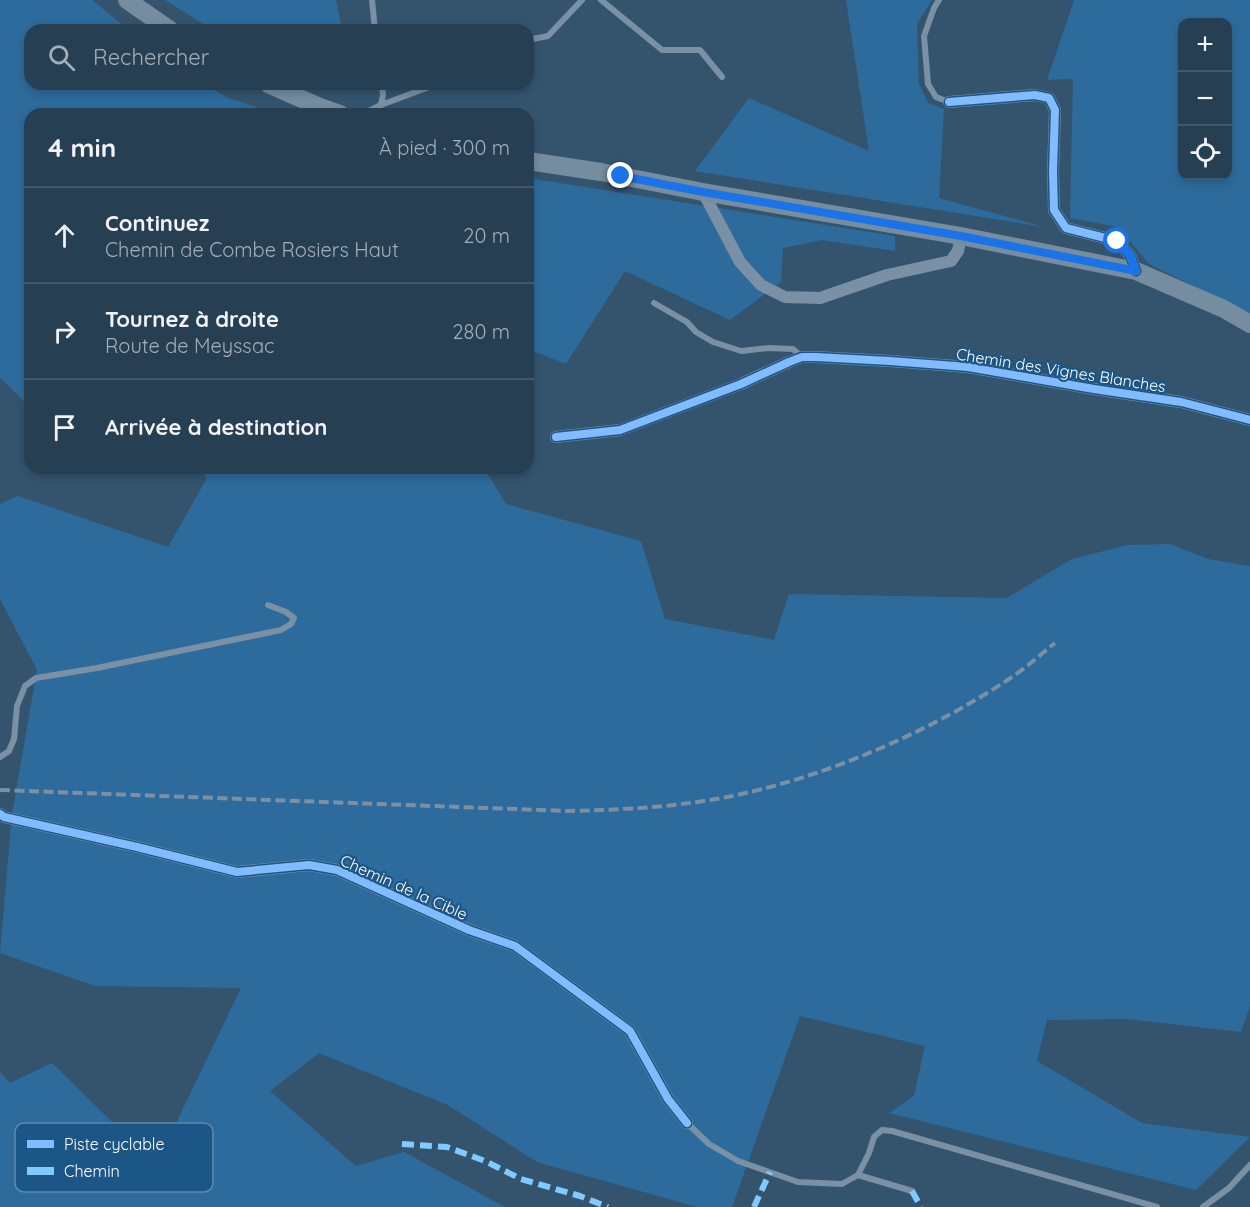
<!DOCTYPE html>
<html lang="fr">
<meta charset="utf-8">
<style>
:root{--surface:#273f52;--page:#2f4659;--text:#f1f3f6;--muted:#a4afb8;--line:#435869}
body{margin:0;font-family:Quicksand,sans-serif;background:var(--page);color:var(--text)}
.controls{position:absolute;right:18px;top:18px;display:grid;overflow:hidden;border-radius:12px;box-shadow:0 3px 9px #0003}
.controls button{width:54px;height:54px;display:grid;place-items:center;padding:0;border:0;border-bottom:2px solid var(--line);background:var(--surface);color:var(--text);font:30px sans-serif}
.stop{position:absolute;width:18px;height:18px;margin:-14px;border:4px solid #1a73e8;border-radius:50%;background:#fff}
.stop.end{background:#1a73e8;border-color:#fff;box-shadow:0 2px 6px #0008}
.list{margin:0;padding:0;list-style:none}
h2{display:flex;justify-content:space-between;align-items:center;height:78px;margin:0;padding:0 24px;font-size:26px}
h2 small{font-size:20px;font-weight:400;color:var(--muted)}
.list li{display:grid;grid-template-columns:39px 1fr auto;gap:18px;align-items:center;box-sizing:border-box;height:96px;padding:0 24px;border-top:2px solid var(--line)}
.list b{display:block;font-size:22px;white-space:nowrap}
.list p{margin:0;font-size:20px;white-space:nowrap;color:var(--muted)}
.list em{font-size:20px;font-style:normal;color:var(--muted)}
.icon{flex:none;width:33px;height:33px;fill:none;stroke:currentColor;stroke-width:2;stroke-linecap:round;stroke-linejoin:round}
.map{position:relative;flex:none;width:1250px;height:1207px;overflow:hidden}
.search{position:absolute;background:var(--surface);box-shadow:0 3px 9px #0003;left:24px;top:24px;width:510px;height:66px;display:flex;align-items:center;gap:15px;box-sizing:border-box;padding:0 21px;border-radius:18px;color:var(--muted);font-size:22px}
.panel{position:absolute;background:var(--surface);box-shadow:0 3px 9px #0003;left:24px;top:108px;width:510px;height:366px;border-radius:18px}
.map>svg:first-child{display:block}
.green{fill:#2d6b9c;fill-rule:evenodd}
.lines{fill:none;stroke-linecap:round;stroke-linejoin:round}
.service{stroke:#7a90a4;stroke-width:6}
.minor{stroke:#7a90a4;stroke-width:12}
.secondary{stroke:#758d9f;stroke-width:18}
.rail{stroke:#7b90a3;stroke-width:4;stroke-dasharray:10 4.5;stroke-linecap:butt}
.quiet{stroke:#80caff;stroke-width:6;stroke-dasharray:12 6;stroke-linecap:butt}
.cycleway-casing{stroke:#1c5686;stroke-width:11}
.cycleway{stroke:#80bcff;stroke-width:8}
.route{stroke:#1a73e8;stroke-width:8}
.labels{text-anchor:middle;dominant-baseline:central;stroke-width:4.5;stroke-linejoin:round;paint-order:stroke}
.street-label{font-size:16px;fill:#fff;stroke:#1c5686}
.key{fill:#1c5686;stroke:#6089aa;stroke-width:1.5}
.key-label{font-size:16px;fill:#fff}
</style>
<div class="map">
<svg width="1250" height="1207" viewBox="0 0 1250 1207">
<rect width="100%" height="100%" fill="#34546e"/>
<g class="green">
<path d="M 0,0 L 92,0 L 129,30 L 30,30 L 30,84 L 205,84 L 228,98 L 278,114 L 30,114 L 30,407 L 0,378 Z"/>
<path d="M 165,0 L 336,0 L 342,30 L 213,30 Z"/>
<path d="M 846,0 L 932,0 L 917,24 L 919,84 L 928,103 L 944,109 L 939,198 L 1044,227 L 695,171 L 749,98 L 869,151 Z"/>
<path d="M 1074,0 L 1250,0 L 1250,314 L 1149,264 L 1118,227 L 1070,218 L 1073,79 L 1047,80 ZM 1182,22 L 1228,22 L 1228,176 L 1182,176 Z"/>
<path d="M 528,178 L 895,236 L 895,251 L 822,240 L 783,248 L 781,282 L 730,320 L 625,271 L 566,364 L 528,349 Z"/>
<path d="M 200,468 L 484,468 L 506,504 L 641,541 L 665,619 L 774,640 L 789,594 L 1007,598 L 1072,559 L 1128,545 L 1170,544 L 1208,559 L 1250,566 L 1250,1006 L 1241,1032 L 1127,1019 L 1047,1020 L 1037,1061 L 1142,1123 L 1250,1137 L 1196,1190 L 889,1113 L 914,1096 L 925,1046 L 800,1016 L 732,1207 L 697,1207 L 537,1162 L 448,1105 L 319,1053 L 270,1091 L 356,1166 L 404,1152 L 505,1207 L 0,1207 L 0,1072 L 10,1083 L 52,1063 L 156,1165 L 241,988 L 95,986 L 0,953 L 12,814 L 37,670 L 0,599 L 0,504 L 18,496 L 168,547 L 207,478 Z"/>
</g>
<g class="lines">
<g class="service">
<path d="M 372,0 L 375,30"/>
<path d="M 601,0 L 662,50 L 700,50 L 722,77"/>
<path d="M 939,0 L 934,8 L 924,36 L 928,84 L 936,97 L 949,102"/>
<path d="M 528,40 L 548,36 L 582,0"/>
<path d="M 381,105 L 383,95 L 382,84"/>
<path d="M 362,114 L 381,105 L 437,84"/>
<path d="M 654,303 L 687,322 L 696,332 L 713,342 L 741,351 L 769,348 L 793,349 L 802,357"/>
<path d="M 0,757 L 9,751 L 14,739 L 17,706 L 25,686 L 36,678 L 97,668 L 281,630 L 291,624 L 294,618 L 286,612 L 268,605"/>
<path d="M 687,1123 L 709,1144 L 738,1161 L 798,1182 L 842,1184 L 858,1175 L 869,1153 L 874,1137 L 882,1130 L 892,1131 L 1157,1207"/>
<path d="M 858,1175 L 912,1191"/>
<path d="M 1203,1207 L 1229,1188 L 1250,1165"/>
</g>
<g class="minor">
<path d="M 949,102 L 1035,95 L 1049,98 L 1055,110 L 1053,171 L 1054,210 L 1066,228 L 1117,241 L 1130,255 L 1136,271"/>
<path d="M 703,192 L 740,262 L 761,285 L 785,297 L 820,298 L 887,275 L 951,261 L 958,251 L 961,236"/>
<path d="M 556,437 L 620,430 L 741,384 L 789,362 L 802,357 L 816,357 L 890,361 L 968,367 L 1094,389 L 1181,402 L 1250,420"/>
<path d="M 0,814 L 4,817 L 137,847 L 237,872 L 309,865 L 337,870 L 469,930 L 515,946 L 630,1031 L 668,1099 L 687,1123"/>
</g>
<g class="secondary">
<path d="M 127,0 L 170,30"/>
<path d="M 268,84 L 320,107 L 340,114"/>
<path d="M 528,161 L 601,172 L 703,192 L 961,236 L 1136,271 L 1224,309 L 1250,324"/>
</g>
<path class="rail" d="M 0,790 L 568,811 C 622,810 675,807 727,797 C 824,778 930,732 1012,677 C 1027,667 1041,654 1055,643"/>
<g class="quiet">
<path d="M 402,1144 L 447,1147 L 485,1161 L 521,1179 L 580,1196 L 608,1207"/>
<path d="M 912,1191 L 921,1207"/>
<path d="M 754,1207 L 770,1172"/>
</g>
<defs>
<g id="cycleway">
<path d="M 949,102 L 1035,95 L 1049,98 L 1055,110 L 1053,171 L 1054,210 L 1066,228 L 1117,241 L 1130,255 L 1136,271"/>
<path d="M 556,437 L 620,430 L 741,384 L 789,362 L 802,357 L 816,357 L 890,361 L 968,367 L 1094,389 L 1181,402 L 1250,420"/>
<path d="M 0,814 L 4,817 L 137,847 L 237,872 L 309,865 L 337,870 L 469,930 L 515,946 L 630,1031 L 668,1099 L 687,1123"/>
</g>
</defs>
<use href="#cycleway" class="cycleway-casing"/>
<use href="#cycleway" class="cycleway"/>
</g>
<g class="lines">
<path class="route" d="M 621,176 L 703,192 L 961,236 L 1136,271 L 1130,255 L 1117,241"/>
</g>
<g class="labels">
<g class="street-label">
<text transform="translate(1061 370) rotate(9)">Chemin des Vignes Blanches</text>
<text transform="translate(404 887) rotate(24)">Chemin de la Cible</text>
</g>
</g>
<rect x="15" y="1123" width="198" height="69" rx="9" class="key"/>
<rect x="27" y="1140" width="27" height="8" fill="#80bcff"/>
<rect x="27" y="1167" width="27" height="8" fill="#80caff"/>
<g class="key-label">
<text x="64" y="1150">Piste cyclable</text>
<text x="64" y="1177">Chemin</text>
</g>
</svg>
<div class="controls">
<button>+</button>
<button>−</button>
<button><svg class="icon" aria-label="locate" viewBox="0 0 24 24"><circle cx="12" cy="12" r="6"/><path d="M12 2v4M12 18v4M2 12h4M18 12h4"/></svg></button>
</div>
<div class="stop" style="left:1117px;top:241px"></div>
<div class="stop end" style="left:621px;top:176px"></div>
<div class="search"><svg class="icon" aria-label="search" viewBox="0 0 24 24"><circle cx="10" cy="10" r="6"/><path d="M15 15l6 6"/></svg>Rechercher</div>
<section class="panel">
<h2>4 min<small>À pied · 300 m</small></h2>
<ul class="list">
<li><svg class="icon" aria-label="ahead" viewBox="0 0 24 24"><path d="M12 20V5M6 11l6-6 6 6"/></svg><div><b>Continuez</b><p>Chemin de Combe Rosiers Haut</p></div><em>20 m</em></li>
<li><svg class="icon" aria-label="right" viewBox="0 0 24 24"><path d="M7 20v-9h11M14 6l5 5-5 5"/></svg><div><b>Tournez à droite</b><p>Route de Meyssac</p></div><em>280 m</em></li>
<li><svg class="icon" aria-label="arrive" viewBox="0 0 24 24"><path d="M6 21V4h12l-3 4 3 4H6"/></svg><div><b>Arrivée à destination</b></div></li>
</ul>
</section>
</div>
